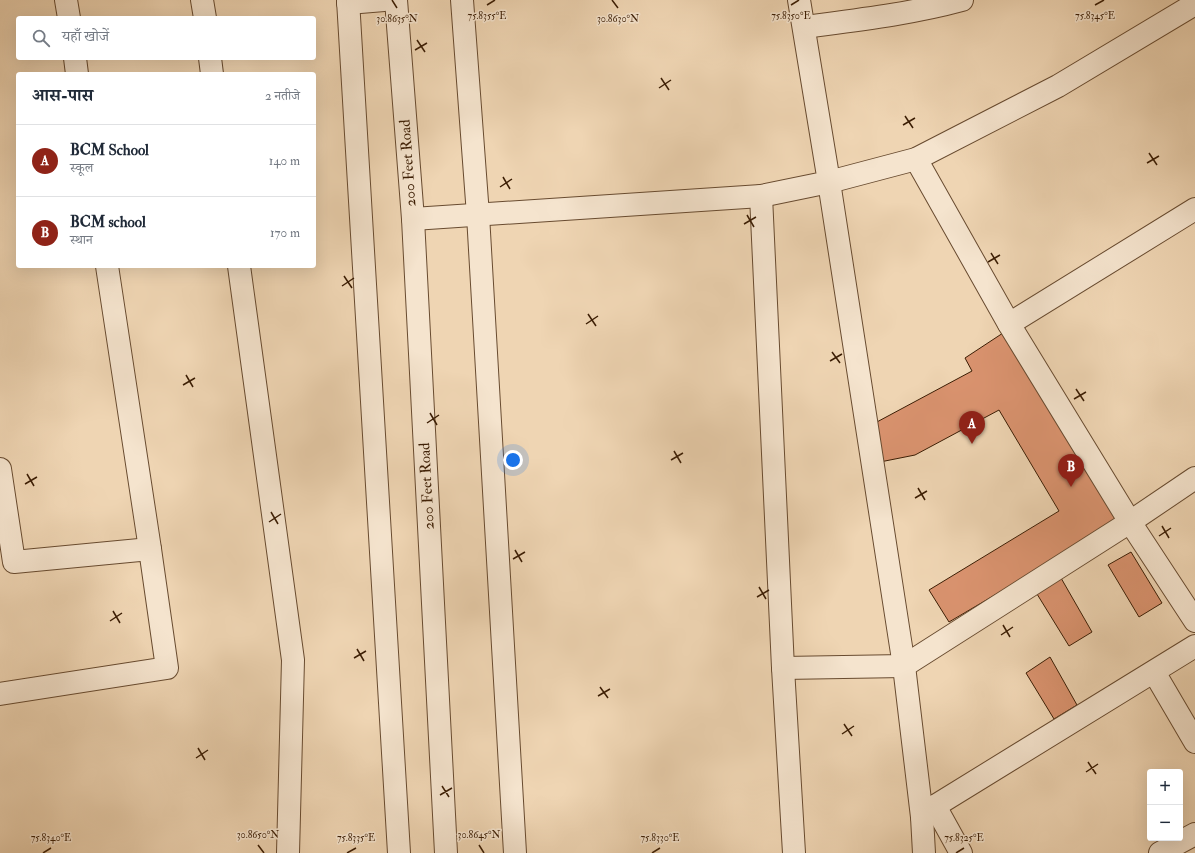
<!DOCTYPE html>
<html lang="hi">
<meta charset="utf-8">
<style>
:root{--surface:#fff;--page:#f6f6f7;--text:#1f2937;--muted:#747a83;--line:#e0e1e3;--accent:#8f2418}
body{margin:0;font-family:"IM FELL Double Pica","Noto Serif Devanagari",serif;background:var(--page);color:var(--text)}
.controls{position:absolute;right:12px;bottom:12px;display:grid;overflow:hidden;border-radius:4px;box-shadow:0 4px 16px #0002}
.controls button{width:36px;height:36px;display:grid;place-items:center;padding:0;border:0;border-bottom:1px solid var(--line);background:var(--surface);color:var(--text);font:20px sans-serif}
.you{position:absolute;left:513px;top:460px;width:14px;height:14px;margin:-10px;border:3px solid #fff;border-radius:50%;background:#1a73e8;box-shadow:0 0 0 6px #1a73e833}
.badge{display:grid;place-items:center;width:26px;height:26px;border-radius:50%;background:var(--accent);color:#fff;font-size:13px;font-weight:700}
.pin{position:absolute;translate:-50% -33px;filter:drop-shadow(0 1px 2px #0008)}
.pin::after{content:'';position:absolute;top:21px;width:14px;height:12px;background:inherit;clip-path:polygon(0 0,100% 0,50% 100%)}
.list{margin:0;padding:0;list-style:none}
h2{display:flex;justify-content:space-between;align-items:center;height:52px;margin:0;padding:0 16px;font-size:17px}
h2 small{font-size:13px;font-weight:400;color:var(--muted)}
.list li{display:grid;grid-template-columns:26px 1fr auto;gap:12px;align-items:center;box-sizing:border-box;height:72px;padding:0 16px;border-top:1px solid var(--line)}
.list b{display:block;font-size:15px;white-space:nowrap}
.list p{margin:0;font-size:13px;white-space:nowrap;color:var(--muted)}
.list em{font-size:13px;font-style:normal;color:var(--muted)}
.icon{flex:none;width:22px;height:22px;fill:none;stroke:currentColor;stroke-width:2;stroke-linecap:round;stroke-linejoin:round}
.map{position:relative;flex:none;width:1195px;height:853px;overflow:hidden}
.search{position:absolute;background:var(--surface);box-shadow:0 4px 16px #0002;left:16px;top:16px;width:300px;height:44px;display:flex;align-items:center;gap:10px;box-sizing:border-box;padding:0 14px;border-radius:4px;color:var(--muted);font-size:15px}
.panel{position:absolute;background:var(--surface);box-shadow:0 4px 16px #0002;left:16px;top:72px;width:300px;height:196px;border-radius:4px}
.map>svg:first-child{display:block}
.building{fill:#da936f;stroke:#3b1d04}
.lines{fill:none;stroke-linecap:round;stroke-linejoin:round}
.minor-casing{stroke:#684b30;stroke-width:24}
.tertiary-casing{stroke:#684b30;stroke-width:24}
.minor{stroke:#f5e4ce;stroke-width:22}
.tertiary{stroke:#f5e4ce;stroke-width:22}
.ticks{fill:none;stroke:#3b1d04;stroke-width:1.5}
.labels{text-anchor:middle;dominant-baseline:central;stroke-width:3;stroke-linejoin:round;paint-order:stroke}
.street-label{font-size:15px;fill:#3b1d04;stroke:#f5e4ce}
.ticks-label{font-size:10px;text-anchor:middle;fill:#3b1d04;stroke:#f5e4ce;stroke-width:3;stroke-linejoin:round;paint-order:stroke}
</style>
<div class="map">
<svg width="1195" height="853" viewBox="0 0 1195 853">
<rect width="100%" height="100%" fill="#efd5b3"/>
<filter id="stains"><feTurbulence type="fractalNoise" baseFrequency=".005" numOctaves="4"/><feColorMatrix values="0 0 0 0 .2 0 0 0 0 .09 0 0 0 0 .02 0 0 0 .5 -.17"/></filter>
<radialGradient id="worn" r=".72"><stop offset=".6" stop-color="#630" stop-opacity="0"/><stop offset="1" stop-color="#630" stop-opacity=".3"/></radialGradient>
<g class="building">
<path d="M 1003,333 L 1119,522 L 949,622 L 929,590 L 1059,511 L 999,410 L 915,455 L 880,462 L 875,423 L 972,371 L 965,358 Z"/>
<path d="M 1131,552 L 1162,603 L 1139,617 L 1108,565 Z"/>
<path d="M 1061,578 L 1092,632 L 1069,646 L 1037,594 Z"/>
<path d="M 1050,657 L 1077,705 L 1054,719 L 1026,673 Z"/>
</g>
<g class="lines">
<defs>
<g id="minor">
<path d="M 66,0 L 69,18"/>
<path d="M 202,0 L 205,18"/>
<path d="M 462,0 L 478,215 L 515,853"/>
<path d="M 348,3 L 384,0"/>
<path d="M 804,27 C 857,20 911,14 962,0"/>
<path d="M 75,58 L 77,74"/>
<path d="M 210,58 L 212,74"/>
<path d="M 916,159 L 1009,324 L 1130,522 L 1195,621"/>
<path d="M 761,196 L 783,668 L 794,853"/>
<path d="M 413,219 L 761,196 L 829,182 L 799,0"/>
<path d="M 107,266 L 150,549"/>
<path d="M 239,266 L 293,660 L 288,853"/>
<path d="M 1009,324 L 1195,209"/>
<path d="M 0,469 L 14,562 L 150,549 L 167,668 L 0,694"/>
<path d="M 783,668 L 904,666 L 1130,522 L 1195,478"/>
<path d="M 1154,672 L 1195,742"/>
<path d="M 935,806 L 961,853"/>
<path d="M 922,817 L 935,806 L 1195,646"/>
<path d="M 924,853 L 922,817 L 904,666 L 829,182 L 916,159 L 1058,86 L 1195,4"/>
<path d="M 1160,853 L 1195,834"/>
</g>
<g id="tertiary">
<path d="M 348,0 L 399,853"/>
<path d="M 396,0 L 413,219 L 446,853"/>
</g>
</defs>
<use href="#minor" class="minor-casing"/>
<use href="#tertiary" class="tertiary-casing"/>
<use href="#minor" class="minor"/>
<use href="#tertiary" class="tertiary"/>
</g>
<path class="ticks" d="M 392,0 L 397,8M 612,0 L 618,8M 487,5 L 495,0M 791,5 L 799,0M 1095,5 L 1104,0M 417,40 L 425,52M 415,50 L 427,43M 661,78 L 669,90M 659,88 L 671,80M 905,116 L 913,128M 903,125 L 915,118M 1149,153 L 1157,165M 1147,163 L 1159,156M 503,177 L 510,189M 500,187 L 512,179M 747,215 L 754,227M 744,224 L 756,217M 991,253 L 998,264M 988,262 L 1000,255M 344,276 L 352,288M 342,286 L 354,278M 588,314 L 596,326M 586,324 L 598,316M 832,352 L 840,363M 830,361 L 842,354M 186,375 L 193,387M 183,385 L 195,378M 1076,389 L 1084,401M 1074,399 L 1086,392M 430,413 L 437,425M 427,423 L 439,415M 674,451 L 681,463M 671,460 L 683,453M 27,474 L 34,486M 25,484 L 37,477M 918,488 L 925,500M 915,498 L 927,491M 271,512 L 278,524M 269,522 L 281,514M 1162,526 L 1169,538M 1159,536 L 1171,528M 515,550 L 522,562M 513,559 L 525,552M 759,587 L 766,599M 757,597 L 769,590M 113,611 L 120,623M 110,621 L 122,613M 1003,625 L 1010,637M 1001,635 L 1013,627M 357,649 L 364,661M 354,658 L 366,651M 600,687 L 608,698M 598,696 L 610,689M 844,724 L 852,736M 842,734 L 854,726M 198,748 L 205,760M 196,758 L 208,750M 1088,762 L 1096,774M 1086,772 L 1098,764M 442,786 L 449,797M 440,795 L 452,788M 258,845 L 264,853M 479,845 L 484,853M 43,853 L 51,848M 347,853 L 356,848M 652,853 L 660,848M 956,853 L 964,848"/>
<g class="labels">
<g class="street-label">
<text transform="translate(408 163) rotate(-94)">200 Feet Road</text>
<text transform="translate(427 486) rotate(-93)">200 Feet Road</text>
</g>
</g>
<g class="ticks-label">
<text x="791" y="19">75.8350°E</text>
<text x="487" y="19">75.8355°E</text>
<text x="1095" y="19">75.8345°E</text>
<text x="397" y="22">30.8635°N</text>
<text x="618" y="22">30.8630°N</text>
<text x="258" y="838">30.8650°N</text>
<text x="479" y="838">30.8645°N</text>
<text x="51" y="841">75.8340°E</text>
<text x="356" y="841">75.8335°E</text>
<text x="660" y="841">75.8330°E</text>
<text x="964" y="841">75.8325°E</text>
</g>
<rect width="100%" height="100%" filter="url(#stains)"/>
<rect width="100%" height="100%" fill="url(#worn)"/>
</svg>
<div class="controls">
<button>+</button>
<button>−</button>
</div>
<div class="you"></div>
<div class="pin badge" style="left:972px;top:444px">A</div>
<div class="pin badge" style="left:1071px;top:487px">B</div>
<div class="search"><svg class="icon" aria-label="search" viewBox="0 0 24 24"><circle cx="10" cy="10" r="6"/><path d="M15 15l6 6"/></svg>यहाँ खोजें</div>
<section class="panel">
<h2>आस-पास<small>2 नतीजे</small></h2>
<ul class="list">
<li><span class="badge">A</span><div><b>BCM School</b><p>स्कूल</p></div><em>140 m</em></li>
<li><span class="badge">B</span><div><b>BCM school</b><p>स्थान</p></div><em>170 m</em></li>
</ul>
</section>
</div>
